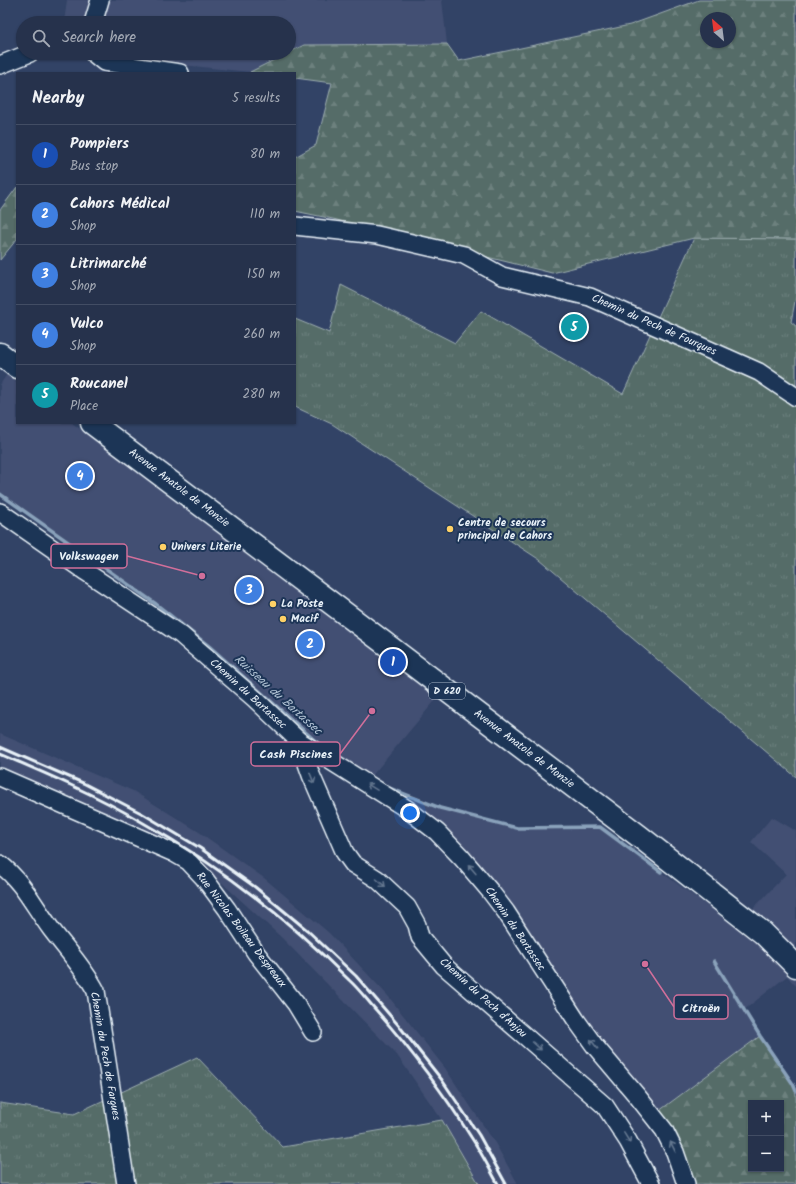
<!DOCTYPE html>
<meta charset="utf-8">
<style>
:root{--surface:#26324c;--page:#2e3a53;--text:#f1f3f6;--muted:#a4aab5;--line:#424d64;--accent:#95b2f1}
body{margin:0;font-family:Kalam,sans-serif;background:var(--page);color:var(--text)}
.controls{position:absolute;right:12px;bottom:12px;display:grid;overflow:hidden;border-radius:0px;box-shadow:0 1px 3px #0004}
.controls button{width:36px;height:36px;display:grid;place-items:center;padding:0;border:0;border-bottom:1px solid var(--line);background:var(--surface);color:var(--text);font:20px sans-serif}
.compass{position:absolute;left:700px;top:12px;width:36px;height:36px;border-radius:50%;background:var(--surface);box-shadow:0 1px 3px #0004;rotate:332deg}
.you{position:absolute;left:410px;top:813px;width:14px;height:14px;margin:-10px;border:3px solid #fff;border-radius:50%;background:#1a73e8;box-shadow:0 0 0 6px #1a73e833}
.badge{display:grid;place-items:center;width:26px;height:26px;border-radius:50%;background:var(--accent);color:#fff;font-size:13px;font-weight:700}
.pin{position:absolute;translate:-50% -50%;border:2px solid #fff;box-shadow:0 1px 4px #0006}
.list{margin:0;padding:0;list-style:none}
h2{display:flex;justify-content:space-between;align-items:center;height:52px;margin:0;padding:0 16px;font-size:17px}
h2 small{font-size:13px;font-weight:400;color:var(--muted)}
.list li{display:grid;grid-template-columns:26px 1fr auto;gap:12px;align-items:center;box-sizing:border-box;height:60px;padding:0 16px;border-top:1px solid var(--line)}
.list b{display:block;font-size:15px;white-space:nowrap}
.list p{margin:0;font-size:13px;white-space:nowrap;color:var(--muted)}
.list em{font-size:13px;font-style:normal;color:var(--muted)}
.icon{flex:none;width:22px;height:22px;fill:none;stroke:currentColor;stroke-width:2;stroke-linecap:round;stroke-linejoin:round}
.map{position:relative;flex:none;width:796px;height:1184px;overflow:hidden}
.search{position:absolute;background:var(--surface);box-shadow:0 1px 3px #0004;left:16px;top:16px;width:280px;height:44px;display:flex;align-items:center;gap:10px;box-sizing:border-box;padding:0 14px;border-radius:22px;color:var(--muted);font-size:15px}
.panel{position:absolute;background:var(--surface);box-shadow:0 1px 3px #0004;left:16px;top:72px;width:280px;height:352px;border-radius:0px}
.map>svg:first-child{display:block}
.built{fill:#435073}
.grass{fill:url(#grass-tufts);stroke:#9eaeb0}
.forest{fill:url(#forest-firs);stroke:#9eaeb0;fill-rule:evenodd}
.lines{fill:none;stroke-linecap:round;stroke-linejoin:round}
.stream{stroke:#8aa2bb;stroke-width:3.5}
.minor-casing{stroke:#e8f1f8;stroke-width:20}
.major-casing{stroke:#e8f1f8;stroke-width:25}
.minor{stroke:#1d3557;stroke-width:17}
.major{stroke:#1d3557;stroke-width:22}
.rail{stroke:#e8f1f8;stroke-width:3}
.oneway{stroke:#64778f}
.poi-dot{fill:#ffd166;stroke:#1d3557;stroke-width:1.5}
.labels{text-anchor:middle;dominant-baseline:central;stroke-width:4;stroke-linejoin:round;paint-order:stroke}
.shield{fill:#1d3557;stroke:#abb9c8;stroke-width:1}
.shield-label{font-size:10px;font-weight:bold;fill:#e8f1f8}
.street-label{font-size:11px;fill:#e8f1f8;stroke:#1d3557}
.poi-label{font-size:11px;font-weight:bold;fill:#e8f1f8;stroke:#1d3557;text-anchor:start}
.water-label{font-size:12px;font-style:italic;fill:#b1c3d4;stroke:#1d3557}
.leader{fill:none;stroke:#d16f9a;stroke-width:1.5}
.callout-dot{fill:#d16f9a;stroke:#1d3557;stroke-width:1.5}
.callout{fill:#1d3557;stroke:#d16f9a;stroke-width:1.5}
.callout-label{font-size:12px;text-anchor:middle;font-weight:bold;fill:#e8f1f8}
</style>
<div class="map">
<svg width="796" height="1184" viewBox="0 0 796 1184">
<defs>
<pattern id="grass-tufts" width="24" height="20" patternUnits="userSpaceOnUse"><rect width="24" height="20" fill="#556c68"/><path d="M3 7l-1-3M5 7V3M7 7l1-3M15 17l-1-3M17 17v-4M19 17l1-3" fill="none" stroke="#6d817e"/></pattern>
<pattern id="forest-firs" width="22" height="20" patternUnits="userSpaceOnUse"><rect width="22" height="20" fill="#556c68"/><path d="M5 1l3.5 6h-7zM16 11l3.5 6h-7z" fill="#6d817e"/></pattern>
</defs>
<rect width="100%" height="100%" fill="#324366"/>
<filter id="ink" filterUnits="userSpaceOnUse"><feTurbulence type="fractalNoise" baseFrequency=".025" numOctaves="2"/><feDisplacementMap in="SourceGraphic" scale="8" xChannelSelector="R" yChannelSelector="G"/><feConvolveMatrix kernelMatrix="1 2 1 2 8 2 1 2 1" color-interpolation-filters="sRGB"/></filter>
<g filter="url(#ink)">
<g class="built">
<path d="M 67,0 L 442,0 L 447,44 L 304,45 L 289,52 L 289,23 L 64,23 Z"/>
<path d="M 97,53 L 288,53 L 250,72 L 106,57 Z"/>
<path d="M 7,374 L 17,382 L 17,423 L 72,423 L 438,697 L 370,778 L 330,753 L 209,646 L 156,604 L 0,494 L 0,385 Z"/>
<path d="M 0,734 L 133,791 L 199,832 L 264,878 L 329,933 L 388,996 L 445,1068 L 495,1143 L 518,1184 L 479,1184 L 442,1120 L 397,1055 L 282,938 L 221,882 L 183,854 L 0,769 Z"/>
<path d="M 395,791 L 440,808 L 517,828 L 600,827 L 736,927 L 786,874 L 751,842 L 772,817 L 796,831 L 796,986 L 787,976 L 744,1010 L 760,1036 L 659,1111 L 595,1036 L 452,838 Z"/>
</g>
<g class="grass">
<path d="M 694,238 L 796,239 L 796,296 L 791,322 L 796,326 L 796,777 L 540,560 L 332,424 L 295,407 L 295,319 L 329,333 L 341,285 L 455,343 L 481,311 L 623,394 Z"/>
<path d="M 197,1057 L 283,1147 L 442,1120 L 479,1184 L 0,1184 L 0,1103 L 74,1114 Z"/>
</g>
<g class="forest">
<path d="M 699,0 L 796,0 L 796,239 L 694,238 L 552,273 L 333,219 L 295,211 L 295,157 L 316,145 L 332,83 L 295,78 L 295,73 L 260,73 L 250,72 L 304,45 L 447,44 L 459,61 L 630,25 ZM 706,18 L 730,18 L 730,42 L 706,42 Z"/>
<path d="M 17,187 L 17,239 L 0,260 L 0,210 Z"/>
<path d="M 760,1036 L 793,1084 L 796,1091 L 796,1184 L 695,1184 L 690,1166 L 659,1111 ZM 751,1103 L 781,1103 L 781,1169 L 751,1169 Z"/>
</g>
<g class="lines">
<g class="stream">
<path d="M 0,494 L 156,604 L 209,646 L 321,746"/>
<path d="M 389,788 L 440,808 L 517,828 L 600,827 L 661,872"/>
<path d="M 714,961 L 760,1036 L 793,1084 L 796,1091"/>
</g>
<defs>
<g id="minor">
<path d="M 93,23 L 100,0"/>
<path d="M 93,53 L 104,62 L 180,73"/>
<path d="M 0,65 L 30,53"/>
<path d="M 295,226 L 377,235 L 464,255 L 502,276 L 590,297 L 759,372 L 796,397"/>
<path d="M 0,512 L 86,572 L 181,635 L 255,699 L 299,741 L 407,809 L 437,832 L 462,858 L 490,891 L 506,912 L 576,1020 L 594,1045 L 638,1097 L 664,1130 L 675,1152 L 686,1184"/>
<path d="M 299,741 L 311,775 L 345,853 L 353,864 L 377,879 L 407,907 L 417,925 L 420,937 L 444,966 L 526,1037 L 605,1106 L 628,1141 L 651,1184"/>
<path d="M 0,777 L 174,853 L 188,861 L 204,878 L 227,909 L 256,953 L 296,1004 L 313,1032"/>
<path d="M 0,864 C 23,882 34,906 51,929 C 66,949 84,968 96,991 L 126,1184"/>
</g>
<g id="major">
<path d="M 0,354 L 17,367"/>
<path d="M 92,423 L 379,639 L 639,836 L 763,933 L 796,966"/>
</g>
</defs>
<use href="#minor" class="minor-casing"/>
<use href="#major" class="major-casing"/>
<use href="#minor" class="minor"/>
<use href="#major" class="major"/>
<g class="rail">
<path d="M 0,747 L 83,783 L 143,814 L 200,848 L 255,887 L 307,930 L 356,976 L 400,1027 L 442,1080 L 479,1135 L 506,1184"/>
<path d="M 0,754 C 47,774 96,795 140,821 C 217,864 287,918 349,980 C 359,989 367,1000 376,1010 C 411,1050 443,1092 471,1137 C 481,1152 489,1168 498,1184"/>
</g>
</g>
<defs><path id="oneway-shaft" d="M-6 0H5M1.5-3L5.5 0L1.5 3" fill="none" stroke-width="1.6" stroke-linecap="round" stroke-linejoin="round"/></defs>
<g class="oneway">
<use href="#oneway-shaft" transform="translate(312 778) rotate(68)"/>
<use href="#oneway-shaft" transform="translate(372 787) rotate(-148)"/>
<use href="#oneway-shaft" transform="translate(472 869) rotate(-130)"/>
<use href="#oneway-shaft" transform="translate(381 883) rotate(42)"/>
<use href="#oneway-shaft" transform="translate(594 1044) rotate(-128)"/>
<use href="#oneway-shaft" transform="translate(537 1046) rotate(42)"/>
<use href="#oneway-shaft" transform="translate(627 1138) rotate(58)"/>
<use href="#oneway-shaft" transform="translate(673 1147) rotate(-117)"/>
</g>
</g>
<g class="poi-dot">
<circle cx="450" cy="529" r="4"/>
<circle cx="163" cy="547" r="4"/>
<circle cx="273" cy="604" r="4"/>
<circle cx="283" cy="619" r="4"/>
</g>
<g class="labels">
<rect class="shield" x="429" y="683" width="36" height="16" rx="3"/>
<g class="shield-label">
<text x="447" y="691">D 620</text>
</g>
<g class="street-label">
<text transform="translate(654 325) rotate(24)">Chemin du Pech de Fourques</text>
<text transform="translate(179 488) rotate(37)">Avenue Anatole de Monzie</text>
<text transform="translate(248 694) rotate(42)">Chemin du Bartassec</text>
<text transform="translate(524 749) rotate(37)">Avenue Anatole de Monzie</text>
<text transform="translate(515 929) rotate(56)">Chemin du Bartassec</text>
<text transform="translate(241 930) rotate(53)">Rue Nicolas Boileau Despreaux</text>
<text transform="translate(483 998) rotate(42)">Chemin du Pech d'Anjou</text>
<text transform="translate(105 1056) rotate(80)">Chemin du Pech de Fargues</text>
</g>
<g class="poi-label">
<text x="458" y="523">Centre de secours<tspan x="458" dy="13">principal de Cahors</tspan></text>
<text x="171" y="547">Univers Literie</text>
<text x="281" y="604">La Poste</text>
<text x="291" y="619">Macif</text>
</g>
<g class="water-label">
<text transform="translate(278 695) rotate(42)">Ruisseau du Bartassec</text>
</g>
</g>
<path class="leader" d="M202 576L127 556M372 711L340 754M645 964L674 1007"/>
<g class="callout-dot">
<circle cx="202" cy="576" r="4"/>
<circle cx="372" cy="711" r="4"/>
<circle cx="645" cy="964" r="4"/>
</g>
<g class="callout">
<rect x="51" y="544" width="76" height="24" rx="4"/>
<rect x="251" y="742" width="89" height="24" rx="4"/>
<rect x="674" y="995" width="54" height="24" rx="4"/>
</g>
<g class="callout-label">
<text x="89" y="560">Volkswagen</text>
<text x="296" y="758">Cash Piscines</text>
<text x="701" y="1012">Citroën</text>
</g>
</svg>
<div class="controls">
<button>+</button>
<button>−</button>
</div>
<svg class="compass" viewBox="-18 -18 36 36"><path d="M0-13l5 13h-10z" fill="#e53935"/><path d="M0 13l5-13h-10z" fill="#a4aab5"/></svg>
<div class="you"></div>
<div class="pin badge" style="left:393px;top:662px;background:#1a4fb4">1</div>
<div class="pin badge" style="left:310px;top:644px;background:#3f7fe0">2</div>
<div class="pin badge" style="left:249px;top:590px;background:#3f7fe0">3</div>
<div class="pin badge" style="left:80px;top:476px;background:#3f7fe0">4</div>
<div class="pin badge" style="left:574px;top:327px;background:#0f9aa8">5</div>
<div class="search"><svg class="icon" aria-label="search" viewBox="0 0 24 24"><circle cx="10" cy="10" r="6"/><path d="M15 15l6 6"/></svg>Search here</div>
<section class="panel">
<h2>Nearby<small>5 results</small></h2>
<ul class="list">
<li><span class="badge" style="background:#1a4fb4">1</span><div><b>Pompiers</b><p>Bus stop</p></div><em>80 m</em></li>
<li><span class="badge" style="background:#3f7fe0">2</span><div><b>Cahors Médical</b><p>Shop</p></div><em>110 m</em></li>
<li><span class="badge" style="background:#3f7fe0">3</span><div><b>Litrimarché</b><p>Shop</p></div><em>150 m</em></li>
<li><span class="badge" style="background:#3f7fe0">4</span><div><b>Vulco</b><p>Shop</p></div><em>260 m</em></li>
<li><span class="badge" style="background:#0f9aa8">5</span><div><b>Roucanel</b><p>Place</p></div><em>280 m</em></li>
</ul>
</section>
</div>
